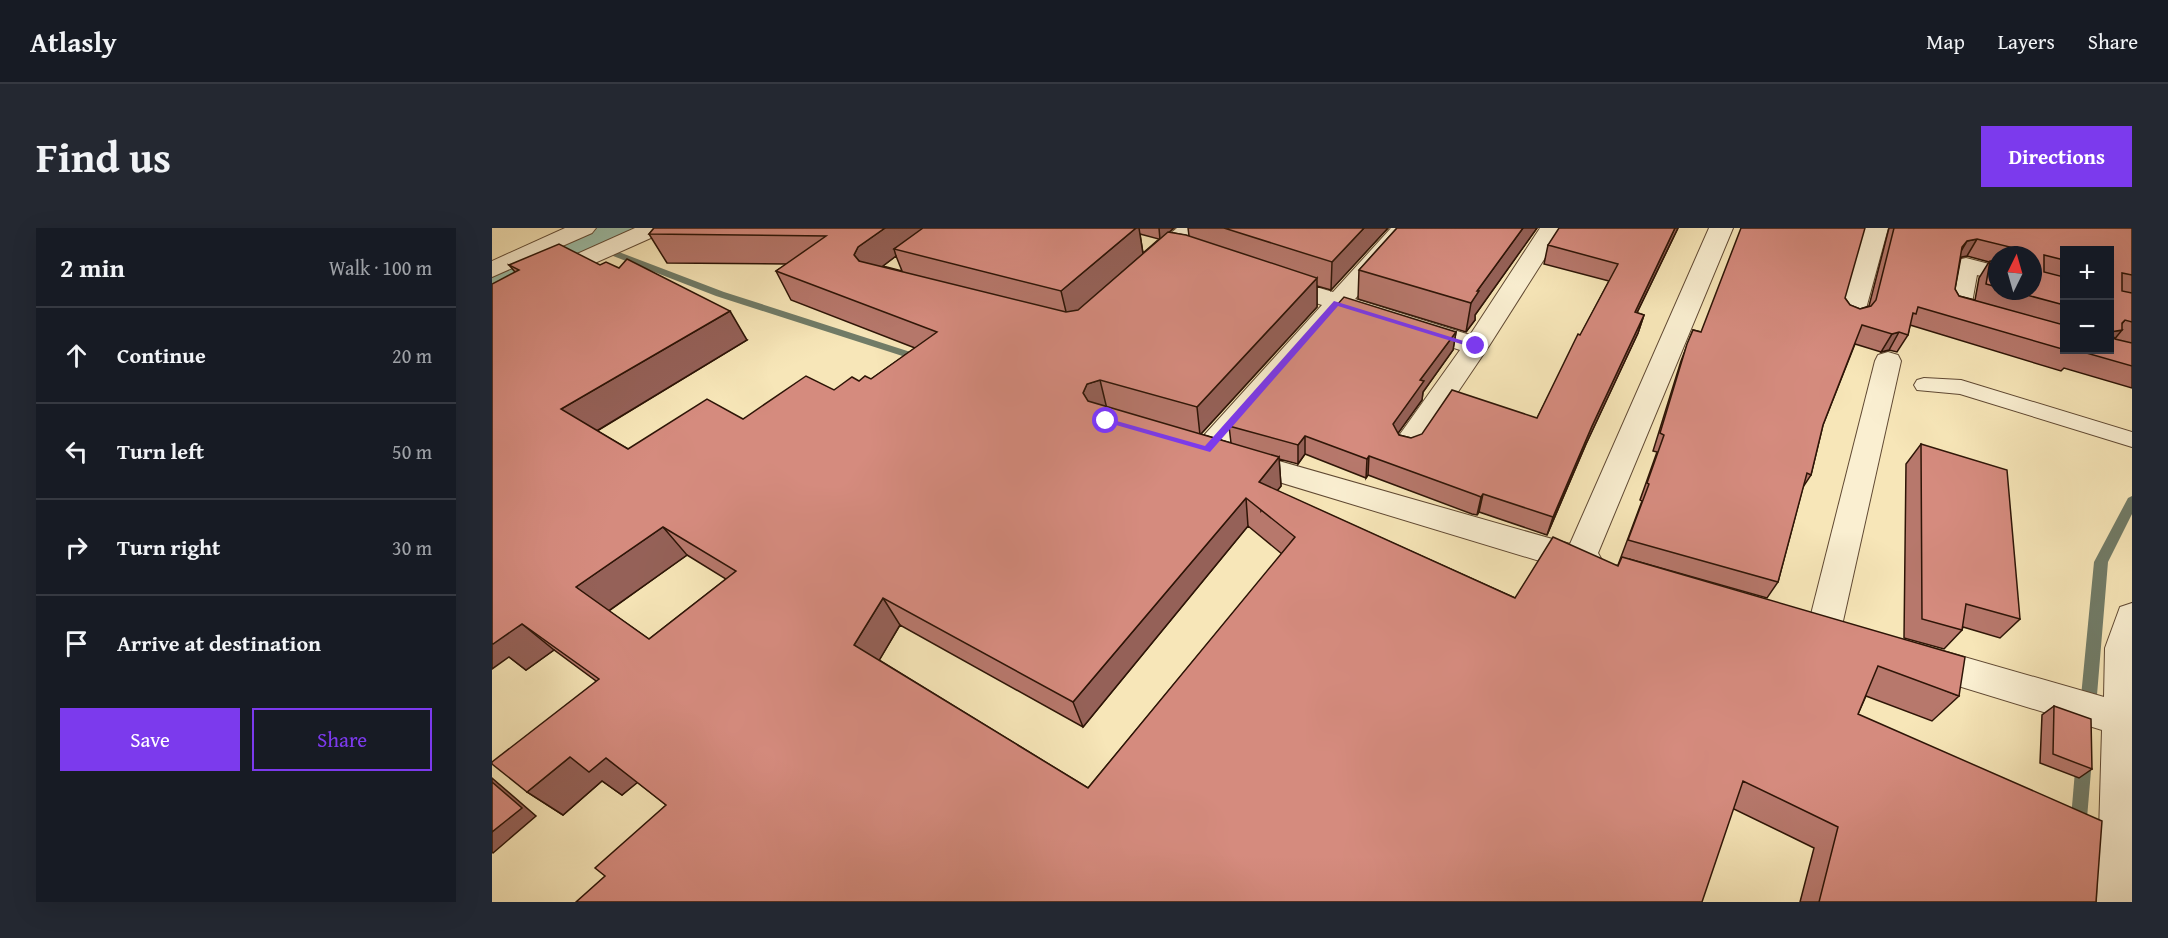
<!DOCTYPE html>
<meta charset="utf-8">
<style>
:root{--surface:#171b24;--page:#242831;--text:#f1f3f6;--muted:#9ea1a6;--line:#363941;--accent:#7c3aed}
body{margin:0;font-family:"Gentium Book Plus",serif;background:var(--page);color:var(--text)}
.controls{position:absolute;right:18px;top:18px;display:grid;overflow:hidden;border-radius:0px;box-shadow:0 6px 24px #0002}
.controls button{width:54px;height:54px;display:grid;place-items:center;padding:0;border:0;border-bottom:2px solid var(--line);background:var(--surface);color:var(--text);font:30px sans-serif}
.compass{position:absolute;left:1496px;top:18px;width:54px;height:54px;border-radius:50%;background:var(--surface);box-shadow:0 6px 24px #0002;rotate:5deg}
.stop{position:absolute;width:18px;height:18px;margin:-14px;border:4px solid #7c3aed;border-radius:50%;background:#fff}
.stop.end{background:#7c3aed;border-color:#fff;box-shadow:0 2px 6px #0008}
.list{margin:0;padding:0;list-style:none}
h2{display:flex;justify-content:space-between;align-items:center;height:78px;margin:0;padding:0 24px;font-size:26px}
h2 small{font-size:20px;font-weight:400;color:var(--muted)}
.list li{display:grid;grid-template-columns:39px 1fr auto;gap:18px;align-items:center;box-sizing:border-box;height:96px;padding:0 24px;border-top:2px solid var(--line)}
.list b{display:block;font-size:22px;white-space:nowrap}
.list em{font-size:20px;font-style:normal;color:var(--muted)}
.actions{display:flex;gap:12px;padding:18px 24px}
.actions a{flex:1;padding:14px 0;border:2px solid var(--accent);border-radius:0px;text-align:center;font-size:21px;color:var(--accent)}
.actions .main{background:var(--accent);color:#fff}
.icon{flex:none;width:33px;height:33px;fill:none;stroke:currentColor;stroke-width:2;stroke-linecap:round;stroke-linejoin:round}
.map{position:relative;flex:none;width:1640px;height:674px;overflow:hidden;border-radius:0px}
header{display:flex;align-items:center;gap:36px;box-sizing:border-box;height:84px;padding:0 30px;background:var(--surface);border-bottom:2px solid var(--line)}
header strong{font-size:28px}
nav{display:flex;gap:33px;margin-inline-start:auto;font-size:21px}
.intro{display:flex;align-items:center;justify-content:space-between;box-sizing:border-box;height:144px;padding:0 36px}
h1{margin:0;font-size:42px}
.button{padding:15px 27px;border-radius:0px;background:var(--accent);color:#fff;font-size:21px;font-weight:700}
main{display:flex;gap:36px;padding:0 36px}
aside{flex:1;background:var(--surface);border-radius:0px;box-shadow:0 6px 24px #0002}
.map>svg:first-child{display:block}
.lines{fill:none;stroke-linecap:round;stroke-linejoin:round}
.stream{fill:#717c68;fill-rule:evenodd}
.river{fill:#9ec0a9;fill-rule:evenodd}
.lane-casing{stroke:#604933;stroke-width:2}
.street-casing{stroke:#604933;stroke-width:2}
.lane{fill:#faefd1;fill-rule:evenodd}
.street{fill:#faefd1;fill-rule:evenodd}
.wall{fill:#b7786c;stroke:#2e1507;stroke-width:1.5;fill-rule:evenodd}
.shaded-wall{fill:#956158;stroke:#2e1507;stroke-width:1.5}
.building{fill:#d58b7e;stroke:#2e1507;stroke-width:1.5;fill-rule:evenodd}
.route{fill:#7c3aed}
</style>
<header>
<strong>Atlasly</strong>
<nav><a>Map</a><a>Layers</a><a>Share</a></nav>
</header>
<div class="intro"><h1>Find us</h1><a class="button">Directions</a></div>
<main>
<aside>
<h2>2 min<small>Walk · 100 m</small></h2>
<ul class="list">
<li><svg class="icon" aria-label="ahead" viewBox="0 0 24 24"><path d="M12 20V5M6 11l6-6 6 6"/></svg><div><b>Continue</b></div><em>20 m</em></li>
<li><svg class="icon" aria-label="left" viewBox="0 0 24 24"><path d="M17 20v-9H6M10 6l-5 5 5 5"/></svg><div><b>Turn left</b></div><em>50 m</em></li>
<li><svg class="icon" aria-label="right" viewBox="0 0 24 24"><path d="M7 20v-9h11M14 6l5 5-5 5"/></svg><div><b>Turn right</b></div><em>30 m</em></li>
<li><svg class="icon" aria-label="arrive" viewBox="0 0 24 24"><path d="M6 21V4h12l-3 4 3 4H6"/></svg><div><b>Arrive at destination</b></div></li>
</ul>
<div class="actions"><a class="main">Save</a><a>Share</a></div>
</aside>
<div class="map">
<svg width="1640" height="674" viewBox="0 0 1640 674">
<rect width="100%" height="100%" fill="#f7e6b8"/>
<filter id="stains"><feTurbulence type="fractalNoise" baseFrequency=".00333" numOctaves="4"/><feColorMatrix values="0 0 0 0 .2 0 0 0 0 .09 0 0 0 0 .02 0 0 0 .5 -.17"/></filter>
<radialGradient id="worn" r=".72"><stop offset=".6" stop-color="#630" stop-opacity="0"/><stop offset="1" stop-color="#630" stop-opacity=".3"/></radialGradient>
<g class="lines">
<g class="stream">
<path d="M 119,21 L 232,64 L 434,129 L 436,131 L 434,133 L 426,133 L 224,68 L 116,26 L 116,22 Z"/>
<path d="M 1640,268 L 1640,286 L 1616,334 L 1604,479 L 1601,484 L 1596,486 L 1591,484 L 1588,479 L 1602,334 L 1636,270 Z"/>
<path d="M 1592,524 L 1598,526 L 1600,531 L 1594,602 L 1592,608 L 1586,610 L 1580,608 L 1578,602 L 1584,531 L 1586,526 Z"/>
</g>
<path class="river" d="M 80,0 L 152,0 L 144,11 L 20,68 L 0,73 L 0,35 Z"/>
<defs>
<path id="lane" d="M 1432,150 L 1469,152 L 1640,204 L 1640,219 L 1468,166 L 1425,162 L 1422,157 L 1425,152 Z"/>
<g id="street">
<path d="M 73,0 L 104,0 L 100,5 L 0,49 L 0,33 Z"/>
<path d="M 143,0 L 174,0 L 170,5 L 0,81 L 0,64 Z"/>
<path d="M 685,0 L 711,0 L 666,41 L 657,43 L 648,41 L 645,36 L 648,31 Z"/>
<path d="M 899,0 L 924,0 L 863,71 L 978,107 L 1048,0 L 1072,0 L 997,118 L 926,223 L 916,226 L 906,223 L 901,216 L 968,122 L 851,84 L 725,229 L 715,232 L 705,229 L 700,222 L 705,215 L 830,77 L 774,59 L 771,54 L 774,49 L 783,47 L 841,64 Z"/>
<path d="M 1217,0 L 1241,0 L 1106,325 L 1111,334 L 1107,343 L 1095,347 L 1087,345 L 734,238 L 730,231 L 734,224 L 745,221 L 1078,316 Z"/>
<path d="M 1372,0 L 1396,0 L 1372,88 L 1368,93 L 1359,96 L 1350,93 L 1346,88 Z"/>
<path d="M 1474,30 L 1505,38 L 1505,52 L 1485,47 L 1480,75 L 1572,100 L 1572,116 L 1458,84 L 1454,79 L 1462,37 L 1465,32 Z"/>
<path d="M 1396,124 L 1406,127 L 1409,133 L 1349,402 L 1344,412 L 1332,416 L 1320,412 L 1315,402 L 1383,133 L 1386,127 Z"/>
<path d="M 1640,375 L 1640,674 L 1605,674 L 1610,502 L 1414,442 L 1409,431 L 1414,420 L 1427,416 L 1612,469 L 1613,420 L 1628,379 Z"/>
</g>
</defs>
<use href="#lane" class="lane-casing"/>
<use href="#street" class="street-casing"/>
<use href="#lane" class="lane"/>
<use href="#street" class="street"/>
</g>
<g class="wall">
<path d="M 162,0 L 682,0 L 677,4 L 697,8 L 696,0 L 896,0 L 839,62 L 825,58 L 825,79 L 709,206 L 739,215 L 737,198 L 964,104 L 961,122 L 931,164 L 930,172 L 906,205 L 907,207 L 919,210 L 1045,190 L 1117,53 L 1052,36 L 1056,17 L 1186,0 L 1145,85 L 1152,87 L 1146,105 L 1094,216 L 1055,307 L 987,284 L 985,287 L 980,286 L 876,247 L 874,250 L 813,226 L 806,236 L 787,231 L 789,258 L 785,263 L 1023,370 L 1126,337 L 1150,273 L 1148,272 L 1165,224 L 1161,223 L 1189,133 L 1201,102 L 1209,104 L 1353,70 L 1358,77 L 1368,81 L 1377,78 L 1397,0 L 1640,0 L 1640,160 L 1572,140 L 1569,143 L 1418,97 L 1416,107 L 1405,124 L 1397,122 L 1389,124 L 1363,116 L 1331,197 L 1319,247 L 1311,259 L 1286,354 L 1275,370 L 1137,331 L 1467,468 L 1440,493 L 1374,468 L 1366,486 L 1604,674 L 1308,674 L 1322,620 L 1242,581 L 113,648 L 174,577 L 145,554 L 130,567 L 110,553 L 71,587 L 35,564 L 104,453 L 62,422 L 34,442 L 17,429 L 23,44 L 17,37 L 255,112 L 105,203 L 136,221 L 251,191 L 342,162 L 367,153 L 379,151 L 423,120 L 299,72 L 284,43 L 295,36 L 175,35 L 157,6 ZM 648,6 L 667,11 L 651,25 ZM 1572,22 L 1617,22 L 1617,122 L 1572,122 ZM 1505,27 L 1541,27 L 1541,63 L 1505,63 ZM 404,28 L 410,43 L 391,38 ZM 1475,28 L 1497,34 L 1487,50 L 1483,72 L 1467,68 L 1463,61 L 1469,29 ZM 756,298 L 790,326 L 596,560 L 387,432 L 408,397 L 591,499 ZM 195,327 L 234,351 L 157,411 L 117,383 Z"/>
<path d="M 905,0 L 1045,0 L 983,87 L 983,92 L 974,104 L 866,71 L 867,42 Z"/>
<path d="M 1429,216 L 1528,391 L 1508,410 L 1471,399 L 1470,402 L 1452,421 L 1412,410 L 1414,236 Z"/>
<path d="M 1562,478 L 1600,541 L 1587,550 L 1548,535 L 1550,487 Z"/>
</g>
<g class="shaded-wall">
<path d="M 393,0 L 443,0 L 402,21 L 404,28 L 379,47 L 362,27 L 366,19 Z"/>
<path d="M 644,0 L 647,0 L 651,26 L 576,92 L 569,63 Z"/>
<path d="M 667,0 L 682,0 L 668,12 Z"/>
<path d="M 872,0 L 896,0 L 839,62 L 840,34 Z"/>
<path d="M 1031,0 L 1045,0 L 983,87 L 983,92 L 974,104 L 979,75 L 985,63 Z"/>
<path d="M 1183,0 L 1186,0 L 1136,103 L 1143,84 Z"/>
<path d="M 1485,11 L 1475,28 L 1465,30 L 1475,13 Z"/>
<path d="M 825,50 L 825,79 L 708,207 L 705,179 Z"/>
<path d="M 238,83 L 255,112 L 93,210 L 69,181 Z"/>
<path d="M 1152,87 L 1146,105 L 1094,216 L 1055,307 L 1061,289 L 1100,198 Z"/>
<path d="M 1633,92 L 1624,103 L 1630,102 L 1617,118 L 1617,105 Z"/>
<path d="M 964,104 L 961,122 L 931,164 L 930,172 L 899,215 L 901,196 L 928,152 Z"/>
<path d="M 1407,104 L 1397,122 L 1389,124 L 1400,106 Z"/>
<path d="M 608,152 L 615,181 L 602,185 L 591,165 L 595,156 Z"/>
<path d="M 813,208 L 813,226 L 806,236 L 806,217 Z"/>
<path d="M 877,228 L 876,247 L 874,250 L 875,231 Z"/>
<path d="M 787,229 L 789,258 L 769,283 L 767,254 Z"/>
<path d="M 991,266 L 987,284 L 985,287 L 989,269 Z"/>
<path d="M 754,270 L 756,298 L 591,499 L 581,474 Z"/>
<path d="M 171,299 L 195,327 L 112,386 L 84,359 Z"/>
<path d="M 391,370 L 408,397 L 381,443 L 362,417 Z"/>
<path d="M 30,396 L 62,422 L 34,442 L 17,429 L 0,441 L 0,414 Z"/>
<path d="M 78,529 L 114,530 L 146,554 L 130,567 L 110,553 L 71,587 L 35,564 Z"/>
<path d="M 0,550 L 44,588 L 1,625 L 0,624 Z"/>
</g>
<g class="building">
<path d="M 162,0 L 393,0 L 366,19 L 362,27 L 367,33 L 574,84 L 586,82 L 676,4 L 694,7 L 825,50 L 705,179 L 608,152 L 595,156 L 591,165 L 596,173 L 787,229 L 767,254 L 1023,370 L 1061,309 L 1126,338 L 1130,329 L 1473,429 L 1467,468 L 1386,438 L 1366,486 L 1610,593 L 1604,674 L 1327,674 L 1346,599 L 1251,553 L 1210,674 L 84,674 L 113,648 L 103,640 L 174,577 L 114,530 L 97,544 L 78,529 L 35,564 L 0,536 L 0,534 L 107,451 L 30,396 L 1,416 L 0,415 L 0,56 L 27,42 L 17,37 L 67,16 L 108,37 L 114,34 L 127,40 L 135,31 L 238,83 L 69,181 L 136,221 L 215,171 L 251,191 L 314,148 L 342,162 L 360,149 L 367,153 L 373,148 L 379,151 L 445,104 L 284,43 L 334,8 L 157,6 ZM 754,270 L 803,309 L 596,560 L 362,417 L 391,370 L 581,474 ZM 171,299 L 244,343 L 157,411 L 84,359 Z"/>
<path d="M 431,0 L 644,0 L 569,63 L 402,21 Z"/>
<path d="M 732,0 L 872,0 L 840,34 Z"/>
<path d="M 905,0 L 1031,0 L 985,63 L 987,63 L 979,75 L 867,42 Z"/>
<path d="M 1067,0 L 1183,0 L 1143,84 L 1152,87 L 1100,198 L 1061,289 L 991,266 L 989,269 L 984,267 L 877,228 L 875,231 L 813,208 L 806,217 L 737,198 L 852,69 L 964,104 L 928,152 L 932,153 L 901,196 L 907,207 L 919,210 L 930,206 L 960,162 L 1045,190 L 1086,106 L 1088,107 L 1126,36 L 1056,17 Z"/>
<path d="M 1249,0 L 1373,0 L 1353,70 L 1358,77 L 1368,81 L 1379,78 L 1384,72 L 1402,0 L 1640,0 L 1640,47 L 1630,45 L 1630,63 L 1640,65 L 1640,94 L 1633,92 L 1630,95 L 1630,102 L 1618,104 L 1623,111 L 1640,115 L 1640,138 L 1584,122 L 1584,125 L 1426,79 L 1424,86 L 1421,85 L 1416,107 L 1407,104 L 1400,106 L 1370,97 L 1331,197 L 1319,247 L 1315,245 L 1286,354 L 1136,312 L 1157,256 L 1155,255 L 1172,207 L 1168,205 L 1195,116 L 1201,102 L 1209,104 ZM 1485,11 L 1518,19 L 1518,27 L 1541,27 L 1541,63 L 1520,63 L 1572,77 L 1572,49 L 1552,44 L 1552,27 L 1572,32 L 1572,22 L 1617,22 L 1617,122 L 1572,122 L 1572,97 L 1467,68 L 1463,61 L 1470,19 L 1475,13 Z"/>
<path d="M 1498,33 L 1505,34 L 1505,59 L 1494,56 Z"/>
<path d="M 1429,216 L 1515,242 L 1528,391 L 1474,376 L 1470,402 L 1430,391 Z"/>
<path d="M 1562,478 L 1599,491 L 1600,541 L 1561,526 Z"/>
<path d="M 0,554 L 30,580 L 0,604 Z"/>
</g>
<path class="route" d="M 842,73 L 988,118 L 982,120 L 846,78 L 718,224 L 610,193 L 614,190 L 713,218 Z"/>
<rect width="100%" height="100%" filter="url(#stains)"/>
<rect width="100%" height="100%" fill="url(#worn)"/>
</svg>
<div class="controls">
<button>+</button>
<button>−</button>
</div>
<svg class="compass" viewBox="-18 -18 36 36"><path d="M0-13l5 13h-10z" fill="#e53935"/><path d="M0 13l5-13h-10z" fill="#9ea1a6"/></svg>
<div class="stop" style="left:614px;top:193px"></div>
<div class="stop end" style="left:984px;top:118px"></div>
</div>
</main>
